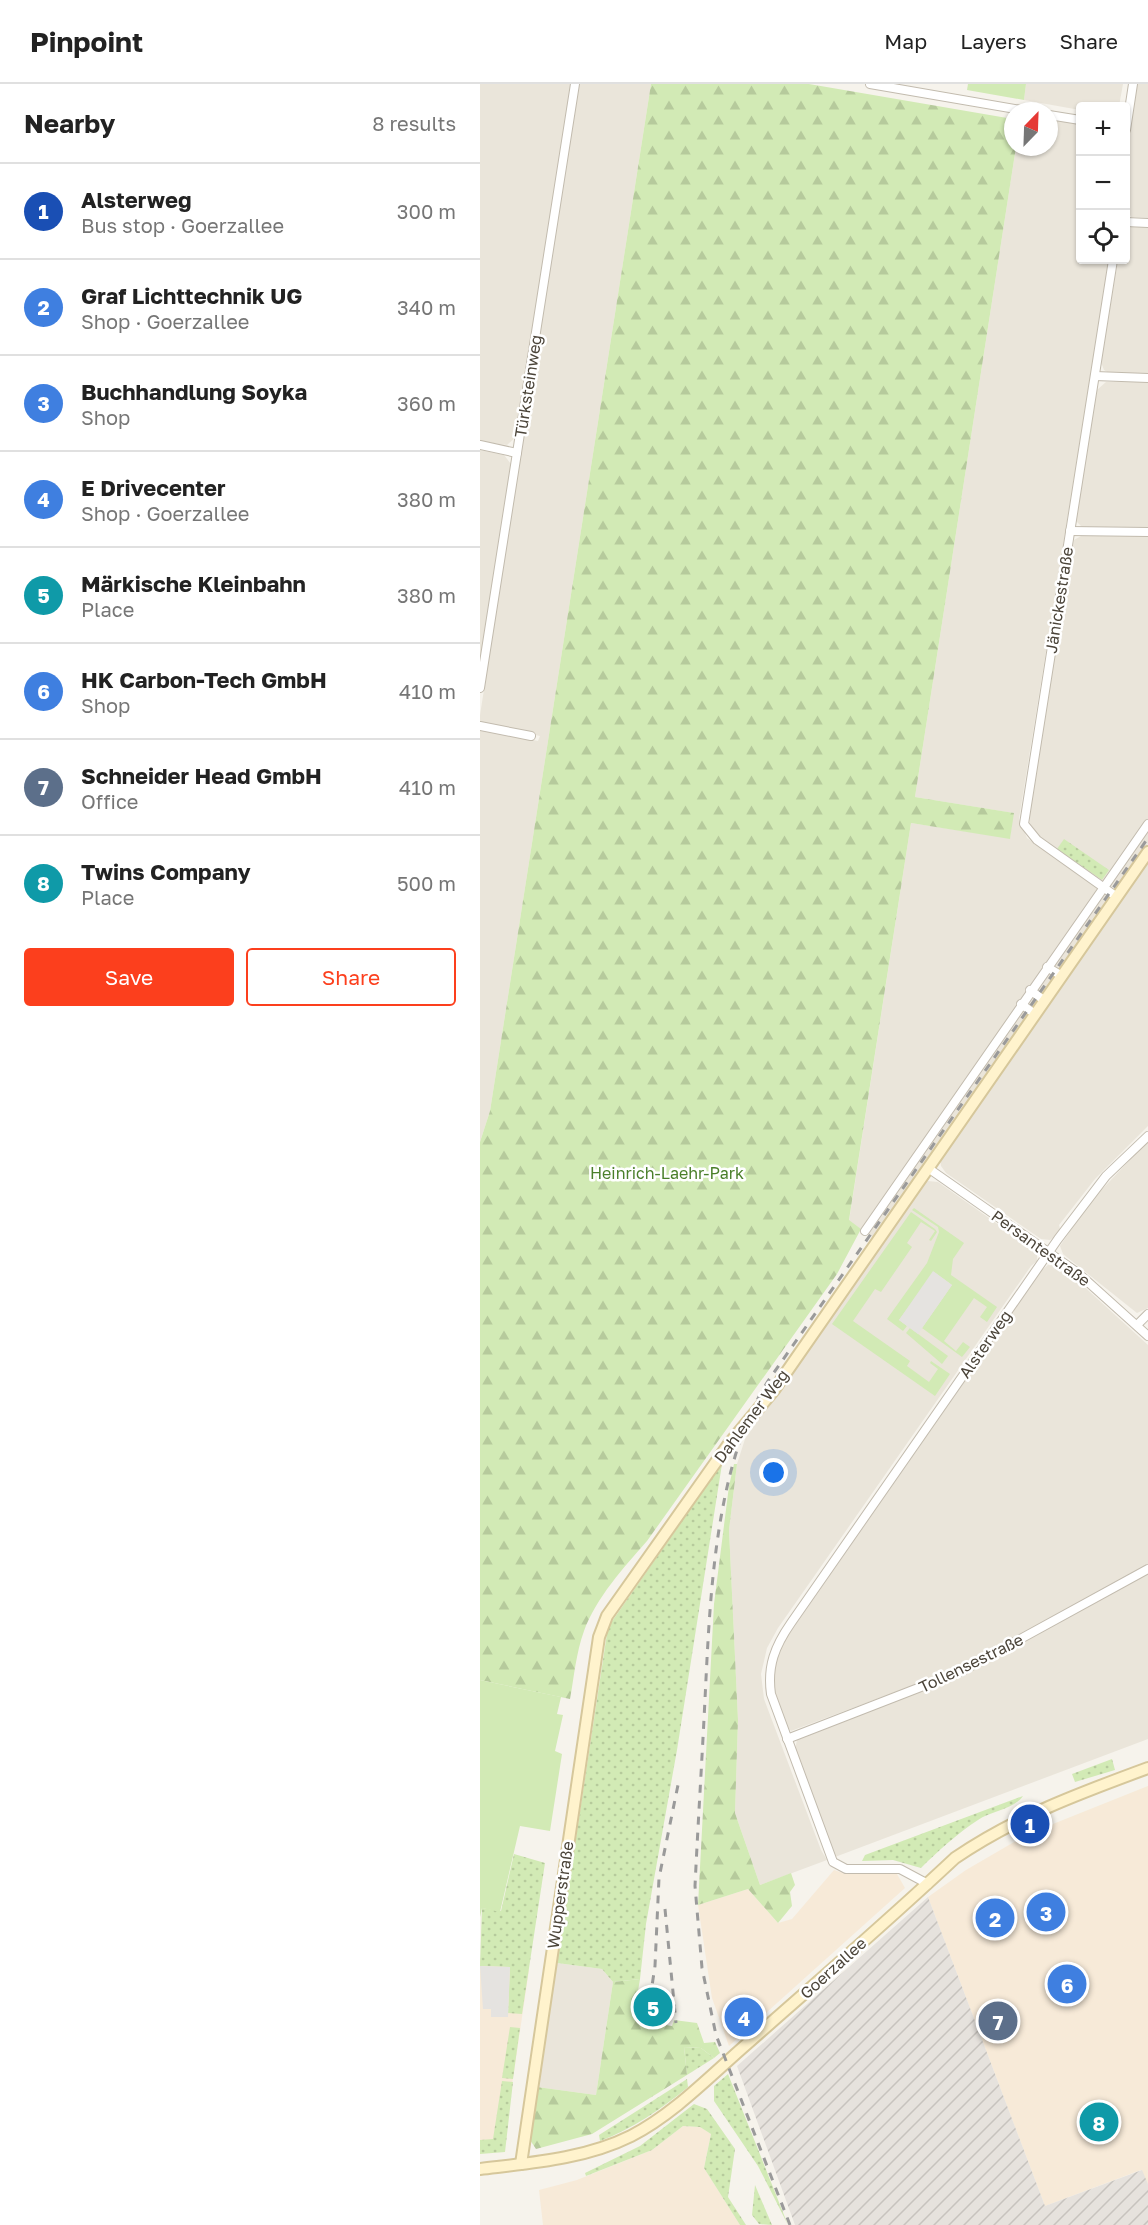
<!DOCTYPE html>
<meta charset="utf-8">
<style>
:root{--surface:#fff;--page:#f6f6f6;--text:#222;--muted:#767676;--line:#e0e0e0;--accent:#fc3f1d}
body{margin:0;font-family:"Golos Text",sans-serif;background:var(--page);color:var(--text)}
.controls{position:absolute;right:18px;top:18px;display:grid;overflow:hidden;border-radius:6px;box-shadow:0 2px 4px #0004}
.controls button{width:54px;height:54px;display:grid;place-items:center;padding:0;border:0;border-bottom:2px solid var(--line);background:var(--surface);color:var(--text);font:30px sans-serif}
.compass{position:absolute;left:524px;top:18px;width:54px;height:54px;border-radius:50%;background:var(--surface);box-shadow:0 2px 4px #0004;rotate:23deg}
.you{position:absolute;left:294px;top:1389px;width:21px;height:21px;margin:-15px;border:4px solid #fff;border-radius:50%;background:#1a73e8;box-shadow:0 0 0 9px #1a73e833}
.badge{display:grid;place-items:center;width:39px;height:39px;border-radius:50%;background:var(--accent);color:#fff;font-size:20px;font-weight:700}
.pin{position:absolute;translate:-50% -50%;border:3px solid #fff;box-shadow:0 2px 6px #0006}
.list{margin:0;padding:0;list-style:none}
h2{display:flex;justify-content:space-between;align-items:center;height:78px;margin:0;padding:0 24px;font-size:26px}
h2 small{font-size:20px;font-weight:400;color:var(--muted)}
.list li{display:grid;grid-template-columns:39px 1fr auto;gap:18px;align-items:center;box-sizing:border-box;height:96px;padding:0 24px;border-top:2px solid var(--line)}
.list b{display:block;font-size:22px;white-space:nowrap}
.list p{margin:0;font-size:20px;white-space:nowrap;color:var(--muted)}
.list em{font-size:20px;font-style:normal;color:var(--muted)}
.actions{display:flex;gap:12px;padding:18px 24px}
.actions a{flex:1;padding:14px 0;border:2px solid var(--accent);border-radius:6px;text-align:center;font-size:21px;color:var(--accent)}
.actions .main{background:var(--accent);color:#fff}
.icon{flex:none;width:33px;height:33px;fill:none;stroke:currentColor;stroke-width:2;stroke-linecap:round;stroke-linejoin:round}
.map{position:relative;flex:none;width:668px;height:2141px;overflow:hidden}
header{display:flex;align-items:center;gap:36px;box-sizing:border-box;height:84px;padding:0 30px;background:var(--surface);border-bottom:2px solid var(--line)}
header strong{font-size:28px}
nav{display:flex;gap:33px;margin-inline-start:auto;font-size:21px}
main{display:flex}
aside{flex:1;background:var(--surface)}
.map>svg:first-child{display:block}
.residential{fill:#eae5da}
.commercial{fill:#f7ead8}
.industrial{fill:url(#industrial-furrows)}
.grass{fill:url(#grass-dots)}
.forest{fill:url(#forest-firs)}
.green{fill:#d2eab5}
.parking{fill:#e5e3e0}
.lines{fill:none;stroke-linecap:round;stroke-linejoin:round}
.street-casing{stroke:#c2bbae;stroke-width:10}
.secondary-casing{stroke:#d6c79b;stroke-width:14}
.street{stroke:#fff;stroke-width:8}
.secondary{stroke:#fff3cd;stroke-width:10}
.rail{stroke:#9a9a9a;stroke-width:3;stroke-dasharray:8 8;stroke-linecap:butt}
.labels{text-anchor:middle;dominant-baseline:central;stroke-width:5;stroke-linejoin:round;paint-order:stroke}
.street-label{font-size:16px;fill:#4b4439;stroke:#fff}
.park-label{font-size:16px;fill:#4a7f2a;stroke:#fff}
</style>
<header>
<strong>Pinpoint</strong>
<nav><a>Map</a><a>Layers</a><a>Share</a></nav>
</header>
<main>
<aside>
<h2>Nearby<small>8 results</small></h2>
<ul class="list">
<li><span class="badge" style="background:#1a4fb4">1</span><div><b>Alsterweg</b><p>Bus stop · Goerzallee</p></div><em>300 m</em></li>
<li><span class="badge" style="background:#3f7fe0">2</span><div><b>Graf Lichttechnik UG</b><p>Shop · Goerzallee</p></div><em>340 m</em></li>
<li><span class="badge" style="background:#3f7fe0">3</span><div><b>Buchhandlung Soyka</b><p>Shop</p></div><em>360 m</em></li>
<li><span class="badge" style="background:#3f7fe0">4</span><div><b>E Drivecenter</b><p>Shop · Goerzallee</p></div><em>380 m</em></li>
<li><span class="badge" style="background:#0f9aa8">5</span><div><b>Märkische Kleinbahn</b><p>Place</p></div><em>380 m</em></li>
<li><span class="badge" style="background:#3f7fe0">6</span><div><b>HK Carbon-Tech GmbH</b><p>Shop</p></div><em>410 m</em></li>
<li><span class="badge" style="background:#5c6f8a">7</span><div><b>Schneider Head GmbH</b><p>Office</p></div><em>410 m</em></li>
<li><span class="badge" style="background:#0f9aa8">8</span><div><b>Twins Company</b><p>Place</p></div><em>500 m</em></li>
</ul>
<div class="actions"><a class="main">Save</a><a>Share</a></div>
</aside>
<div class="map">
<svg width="668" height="2141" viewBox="0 0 668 2141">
<defs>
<pattern id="industrial-furrows" width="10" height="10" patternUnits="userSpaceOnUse" patternTransform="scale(1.5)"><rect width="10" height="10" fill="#e6e2dd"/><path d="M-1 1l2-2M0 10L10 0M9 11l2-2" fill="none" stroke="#c7c3be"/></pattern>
<pattern id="grass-dots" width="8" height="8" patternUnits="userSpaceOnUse" patternTransform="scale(1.5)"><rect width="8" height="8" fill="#d2eab5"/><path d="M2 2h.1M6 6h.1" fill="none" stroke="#b6ca9c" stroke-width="1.8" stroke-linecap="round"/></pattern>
<pattern id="forest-firs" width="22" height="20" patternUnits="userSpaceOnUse" patternTransform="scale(1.5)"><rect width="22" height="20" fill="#d2eab5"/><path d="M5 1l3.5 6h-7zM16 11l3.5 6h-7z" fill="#b6ca9c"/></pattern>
</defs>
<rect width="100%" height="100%" fill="#f6f3ec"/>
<g class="residential">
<path d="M 0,0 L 91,0 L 36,353 L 27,361 L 0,357 Z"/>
<path d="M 99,0 L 171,0 L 10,1027 L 0,1058 L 0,646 L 58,657 L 60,652 L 0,639 L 0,631 Z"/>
<path d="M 546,0 L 643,0 L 639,22 L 600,22 L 600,26 L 544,16 Z"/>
<path d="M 657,0 L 668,0 L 668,134 L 651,133 L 646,123 L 649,55 Z"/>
<path d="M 569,35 L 600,40 L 600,176 L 629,176 L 539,735 L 547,754 L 627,810 L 624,814 L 628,817 L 395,1155 L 369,1137 L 431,739 L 530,754 L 533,729 L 435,713 L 536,63 L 569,63 Z"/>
<path d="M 651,143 L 668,143 L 668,290 L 631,290 L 624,286 L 621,278 L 638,176 L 646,176 L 646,145 Z"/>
<path d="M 626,298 L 668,298 L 668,444 L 603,444 L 596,437 L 617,306 Z"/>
<path d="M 0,366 L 24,371 L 31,380 L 0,577 Z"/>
<path d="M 668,452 L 668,760 L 640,801 L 635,798 L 631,803 L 560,753 L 550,739 L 549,726 L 594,456 L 601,452 Z"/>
<path d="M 668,776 L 668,1042 L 615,1095 L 579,1141 L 580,1145 L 575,1152 L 570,1156 L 561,1155 L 466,1089 L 461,1082 L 460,1075 Z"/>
<path d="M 668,1057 L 668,1224 L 657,1229 L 583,1170 L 580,1162 L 610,1118 Z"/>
<path d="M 448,1097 L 458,1098 L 553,1165 L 557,1170 L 557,1177 L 551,1182 L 298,1544 L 287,1564 L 281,1590 L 284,1615 L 341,1766 L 347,1776 L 280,1801 L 255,1729 L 258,1636 L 249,1446 L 257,1380 L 265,1355 L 442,1101 Z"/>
<path d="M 568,1181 L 577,1182 L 599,1198 L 668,1261 L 668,1480 L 477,1585 L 311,1647 L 307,1643 L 294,1604 L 295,1578 L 303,1559 L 562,1186 Z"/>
<path d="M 668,1490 L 668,1655 L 355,1773 L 315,1665 L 317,1656 L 485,1590 Z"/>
<path d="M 77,1879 L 122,1885 L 133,1898 L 116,2011 L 57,2003 Z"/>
</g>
<g class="commercial">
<path d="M 668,1702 L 668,2100 L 661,2086 L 565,2122 L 448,1813 L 486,1786 L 548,1750 Z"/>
<path d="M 354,1786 L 366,1790 L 417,1790 L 425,1804 L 249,1962 L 232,1914 L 218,1821 L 268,1805 L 298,1839 L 312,1835 Z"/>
<path d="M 0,1874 L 49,1886 L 24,2055 L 0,2065 Z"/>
<path d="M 203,2042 L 220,2043 L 231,2050 L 224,2084 L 260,2141 L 63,2141 L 59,2106 L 97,2096 L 172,2066 Z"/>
</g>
<path class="industrial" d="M 448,1813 L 565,2122 L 662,2086 L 668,2100 L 668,2141 L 315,2141 L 257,1982 Z"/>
<g class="grass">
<path d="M 584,755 L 629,786 L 622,796 L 577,765 Z"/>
<path d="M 242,1380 L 197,1666 L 166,1840 L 160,1895 L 133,1898 L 122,1885 L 77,1879 L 128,1543 Z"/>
<path d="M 632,1675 L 635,1686 L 595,1698 L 592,1690 Z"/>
<path d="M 543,1712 C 534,1725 511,1727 498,1736 C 478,1749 458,1767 441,1784 L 413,1776 L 382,1777 L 385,1771 Z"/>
<path d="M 34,1770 L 65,1779 L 42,1930 L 28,1929 L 30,1883 L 0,1882 L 2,1824 L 21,1827 Z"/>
<path d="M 30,1943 L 40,1944 L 33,1995 L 22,1994 Z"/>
<path d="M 204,1963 L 221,1964 L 234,1974 L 207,1991 Z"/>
<path d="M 248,1990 L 308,2141 L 278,2082 L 234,2017 L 234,2002 Z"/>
<path d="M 207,1995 L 208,2003 C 180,2026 154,2044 120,2057 L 119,2051 Z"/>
<path d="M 22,1997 L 33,1998 L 25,2068 L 0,2070 L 0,2056 L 13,2055 Z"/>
<path d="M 214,2020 L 227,2025 L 255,2065 L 248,2113 L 266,2141 L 260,2141 L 224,2084 L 231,2050 L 220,2043 L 203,2042 L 172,2066 L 106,2092 L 105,2089 L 160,2062 Z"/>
<path d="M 275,2101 L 292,2141 L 279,2140 L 272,2131 Z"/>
</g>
<g class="forest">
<path d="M 171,0 L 329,0 L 533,35 L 533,63 L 536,63 L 435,713 L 534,729 L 530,755 L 431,739 L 369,1136 L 381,1145 L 357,1190 L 167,1457 C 144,1483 116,1514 104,1547 C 96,1569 94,1593 90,1615 L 0,1596 L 0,1058 L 10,1027 Z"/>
<path d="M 254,1380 L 257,1380 L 249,1446 L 258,1636 L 255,1729 L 280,1801 L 311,1789 L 315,1801 L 310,1808 L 312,1822 L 298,1839 L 268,1805 L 218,1821 L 234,1520 L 249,1402 Z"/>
<path d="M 160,1895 L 157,1913 L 165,1915 L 162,1937 L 192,1942 L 194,1936 L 217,1939 L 224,1959 L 235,1958 L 240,1969 L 234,1974 L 221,1964 L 204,1963 L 207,1991 L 112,2050 L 56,2065 L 50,2056 L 57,2003 L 116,2011 L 133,1898 Z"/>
</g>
<g class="green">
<path d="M 488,0 L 546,0 L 544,16 L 487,6 Z"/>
<path d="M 434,1124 L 484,1159 L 473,1175 L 471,1191 L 517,1223 L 507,1238 L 500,1233 L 507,1223 L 494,1214 L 464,1257 L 476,1267 L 483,1258 L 490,1263 L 482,1273 L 442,1244 L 472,1201 L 454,1188 L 419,1236 L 427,1242 L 423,1247 L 407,1235 L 447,1179 L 459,1148 L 458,1143 L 432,1126 Z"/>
<path d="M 431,1128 L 455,1145 L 457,1148 L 451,1157 L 449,1156 L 455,1147 L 441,1138 L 427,1159 L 432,1163 L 401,1208 L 395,1205 L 373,1237 L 430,1277 L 427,1282 L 449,1298 L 458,1285 L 450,1279 L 451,1277 L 470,1290 L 455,1312 L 352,1240 Z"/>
<path d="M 430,1244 L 468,1272 L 462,1280 L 426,1249 Z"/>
<path d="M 0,1596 L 81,1613 L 77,1630 L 83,1631 L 75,1667 L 82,1670 L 70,1747 L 40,1742 L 20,1828 L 2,1824 L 0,1833 Z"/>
</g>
<g class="parking">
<path d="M 453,1187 L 472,1201 L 438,1250 L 419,1236 Z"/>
<path d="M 0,1882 L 30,1883 L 28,1933 L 11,1933 L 11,1925 L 3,1925 Z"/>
</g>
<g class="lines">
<defs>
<g id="street">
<path d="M 390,0 L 547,27"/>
<path d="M 569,31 L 600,36"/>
<path d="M 646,46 L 653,0"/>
<path d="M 646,138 L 668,139"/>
<path d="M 633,176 L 544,740 L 557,756 L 637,813"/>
<path d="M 615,292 L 668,294"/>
<path d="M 0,361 L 37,369"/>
<path d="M 590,447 L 668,448"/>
<path d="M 0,604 L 95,0"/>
<path d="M 0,642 L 51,652"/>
<path d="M 567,883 L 582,892"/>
<path d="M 550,906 L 565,917"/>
<path d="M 541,920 L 555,930"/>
<path d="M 448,1084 L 598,1189 L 668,1252"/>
<path d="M 385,1147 L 668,740"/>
<path d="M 657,1241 L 668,1230"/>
<path d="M 307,1655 L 482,1587 L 668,1485"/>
<path d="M 448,1800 L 420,1785 L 366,1785 L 353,1778 L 291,1610 C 287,1582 295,1562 311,1539 L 578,1155 L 626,1092 L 668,1052"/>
</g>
<g id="secondary">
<path d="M 41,2080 L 119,1553 L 127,1532 L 248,1361 L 294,1306 L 668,768"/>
<path d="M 0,2085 C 50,2079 105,2075 151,2052 C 194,2030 231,1991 268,1959 C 337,1898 408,1837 475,1774 C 535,1733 600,1709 668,1684"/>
</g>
</defs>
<use href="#street" class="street-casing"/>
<use href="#secondary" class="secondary-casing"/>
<use href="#street" class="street"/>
<use href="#secondary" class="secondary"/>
<g class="rail">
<path d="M 185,1825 L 196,1939"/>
<path d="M 170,1915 L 175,1882 L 179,1794 L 198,1701"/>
<path d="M 310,2141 L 236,1951 L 222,1884 L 215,1802 C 218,1739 222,1677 225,1615 C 230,1516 234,1383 288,1297 L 668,754"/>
</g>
</g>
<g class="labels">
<g class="street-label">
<text transform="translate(48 302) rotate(-81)">Türksteinweg</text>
<text transform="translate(579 516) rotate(-81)">Jänickestraße</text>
<text transform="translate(561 1164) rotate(36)">Persantestraße</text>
<text transform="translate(505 1260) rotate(-55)">Alsterweg</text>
<text transform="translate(271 1332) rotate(-53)">Dahlemer Weg</text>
<text transform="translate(491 1579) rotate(-26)">Tollensestraße</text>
<text transform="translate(80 1811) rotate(-82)">Wupperstraße</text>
<text transform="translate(353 1884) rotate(-42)">Goerzallee</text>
</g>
<g class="park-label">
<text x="187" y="1089">Heinrich-Laehr-Park</text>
</g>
</g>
</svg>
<div class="controls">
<button>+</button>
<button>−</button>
<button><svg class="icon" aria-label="locate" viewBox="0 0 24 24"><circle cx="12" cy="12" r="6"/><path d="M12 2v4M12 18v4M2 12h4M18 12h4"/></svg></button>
</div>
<svg class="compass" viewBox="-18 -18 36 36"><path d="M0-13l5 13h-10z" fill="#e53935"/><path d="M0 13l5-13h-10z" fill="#767676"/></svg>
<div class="you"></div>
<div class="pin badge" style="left:550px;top:1740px;background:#1a4fb4">1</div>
<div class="pin badge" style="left:515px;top:1834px;background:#3f7fe0">2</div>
<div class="pin badge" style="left:566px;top:1828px;background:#3f7fe0">3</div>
<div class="pin badge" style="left:264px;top:1933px;background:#3f7fe0">4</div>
<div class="pin badge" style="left:173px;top:1923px;background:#0f9aa8">5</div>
<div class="pin badge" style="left:587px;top:1900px;background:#3f7fe0">6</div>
<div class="pin badge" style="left:518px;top:1937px;background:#5c6f8a">7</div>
<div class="pin badge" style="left:619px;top:2038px;background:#0f9aa8">8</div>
</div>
</main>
